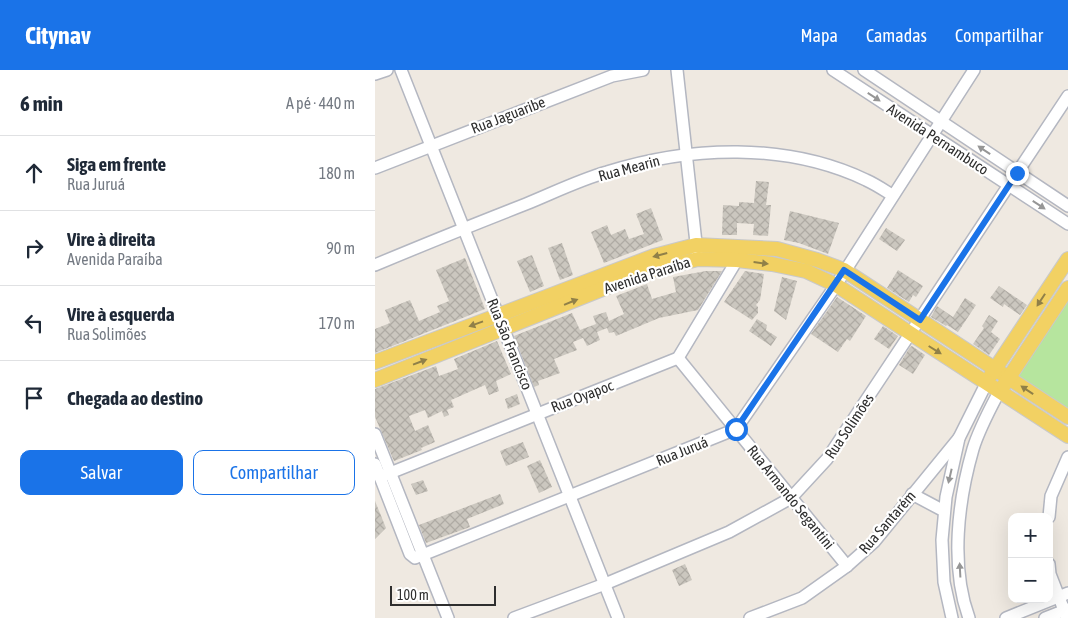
<!DOCTYPE html>
<html lang="pt">
<meta charset="utf-8">
<style>
:root{--surface:#fff;--page:#f2f2f3;--text:#1f2937;--muted:#747a83;--line:#e0e1e3;--accent:#1a73e8}
body{margin:0;font-family:"Asap Condensed",sans-serif;background:var(--page);color:var(--text)}
.controls{position:absolute;right:15px;bottom:15px;display:grid;overflow:hidden;border-radius:10px;box-shadow:0 5px 20px #0002}
.controls button{width:45px;height:45px;display:grid;place-items:center;padding:0;border:0;border-bottom:1px solid var(--line);background:var(--surface);color:var(--text);font:25px sans-serif}
.scale{position:absolute;left:15px;bottom:12px;width:106px;box-sizing:border-box;padding-left:5px;border:2px solid #2e2e2e;border-top:0;font-size:14px;line-height:18px;white-space:nowrap;color:#2e2e2e;-webkit-text-stroke:4px #fff;paint-order:stroke}
.stop{position:absolute;width:15px;height:15px;margin:-11px;border:4px solid #1a73e8;border-radius:50%;background:#fff}
.stop.end{background:#1a73e8;border-color:#fff;box-shadow:0 1px 5px #0008}
.list{margin:0;padding:0;list-style:none}
h2{display:flex;justify-content:space-between;align-items:center;height:65px;margin:0;padding:0 20px;font-size:21px}
h2 small{font-size:16px;font-weight:400;color:var(--muted)}
.list li{display:grid;grid-template-columns:32px 1fr auto;gap:15px;align-items:center;box-sizing:border-box;height:75px;padding:0 20px;border-top:1px solid var(--line)}
.list b{display:block;font-size:19px;white-space:nowrap}
.list p{margin:0;font-size:16px;white-space:nowrap;color:var(--muted)}
.list em{font-size:16px;font-style:normal;color:var(--muted)}
.actions{display:flex;gap:10px;padding:15px 20px}
.actions a{flex:1;padding:11px 0;border:1px solid var(--accent);border-radius:10px;text-align:center;font-size:18px;color:var(--accent)}
.actions .main{background:var(--accent);color:#fff}
.icon{flex:none;width:28px;height:28px;fill:none;stroke:currentColor;stroke-width:2;stroke-linecap:round;stroke-linejoin:round}
.map{position:relative;flex:none;width:693px;height:548px;overflow:hidden}
header{display:flex;align-items:center;gap:30px;box-sizing:border-box;height:70px;padding:0 25px;background:var(--accent);color:#fff}
header strong{font-size:24px}
nav{display:flex;gap:28px;margin-inline-start:auto;font-size:18px}
main{display:flex}
aside{flex:1;background:var(--surface)}
.map>svg:first-child{display:block}
.park{fill:#b6e59e}
.building{fill:url(#building-cross-hatch)}
.lines{fill:none;stroke-linecap:round;stroke-linejoin:round}
.minor-casing{stroke:#b4b7c1;stroke-width:14}
.major-casing{stroke:#c9c9c9;stroke-width:16}
.minor{stroke:#fff;stroke-width:11}
.major{stroke:#f2d163;stroke-width:14}
.oneway{fill:#969696}
.oneway2{fill:#908048}
.route{stroke:#1a73e8;stroke-width:6}
.labels{text-anchor:middle;dominant-baseline:central;stroke-width:4.5;stroke-linejoin:round;paint-order:stroke}
.street-label{font-size:15px;fill:#2e2e2e;stroke:#fff}
</style>
<header>
<strong>Citynav</strong>
<nav><a>Mapa</a><a>Camadas</a><a>Compartilhar</a></nav>
</header>
<main>
<aside>
<h2>6 min<small>A pé · 440 m</small></h2>
<ul class="list">
<li><svg class="icon" aria-label="ahead" viewBox="0 0 24 24"><path d="M12 20V5M6 11l6-6 6 6"/></svg><div><b>Siga em frente</b><p>Rua Juruá</p></div><em>180 m</em></li>
<li><svg class="icon" aria-label="right" viewBox="0 0 24 24"><path d="M7 20v-9h11M14 6l5 5-5 5"/></svg><div><b>Vire à direita</b><p>Avenida Paraíba</p></div><em>90 m</em></li>
<li><svg class="icon" aria-label="left" viewBox="0 0 24 24"><path d="M17 20v-9H6M10 6l-5 5 5 5"/></svg><div><b>Vire à esquerda</b><p>Rua Solimões</p></div><em>170 m</em></li>
<li><svg class="icon" aria-label="arrive" viewBox="0 0 24 24"><path d="M6 21V4h12l-3 4 3 4H6"/></svg><div><b>Chegada ao destino</b></div></li>
</ul>
<div class="actions"><a class="main">Salvar</a><a>Compartilhar</a></div>
</aside>
<div class="map">
<svg width="693" height="548" viewBox="0 0 693 548">
<defs>
<pattern id="building-cross-hatch" width="8" height="8" patternUnits="userSpaceOnUse" patternTransform="scale(1.25)"><rect width="8" height="8" fill="#cbc7bf"/><path d="M0 0l8 8M0 8l8-8" fill="none" stroke="#afaba4"/></pattern>
</defs>
<rect width="100%" height="100%" fill="#efe9e1"/>
<path class="park" d="M 693,222 L 693,344 L 637,306 Z"/>
<g class="building">
<path d="M 381,111 L 394,112 L 391,135 L 396,135 L 393,166 L 378,165 L 379,154 L 362,153 L 362,165 L 347,165 L 348,135 L 364,136 L 364,132 L 379,133 Z"/>
<path d="M 276,138 L 288,170 L 229,193 L 216,162 L 232,155 L 236,165 L 250,159 L 254,169 L 269,164 L 261,144 Z"/>
<path d="M 415,141 L 464,153 L 453,184 L 424,173 L 409,170 Z"/>
<path d="M 511,158 L 530,170 L 522,181 L 504,169 Z"/>
<path d="M 187,173 L 198,205 L 185,210 L 173,178 Z"/>
<path d="M 157,185 L 169,216 L 155,222 L 142,191 Z"/>
<path d="M 90,188 L 110,239 L 0,283 L 0,259 L 15,253 L 10,240 L 35,230 L 44,251 L 65,242 L 62,236 L 74,231 L 61,200 Z"/>
<path d="M 523,200 L 548,216 L 541,227 L 538,225 L 534,232 L 512,218 Z"/>
<path d="M 331,201 L 347,201 L 323,240 L 284,248 L 241,266 L 239,262 L 234,263 L 232,258 L 222,262 L 225,270 L 212,276 L 208,268 L 198,272 L 202,280 L 179,289 L 185,303 L 163,311 L 164,315 L 159,317 L 139,266 L 197,243 L 205,260 L 221,254 L 218,246 L 231,242 L 234,251 L 249,244 L 241,226 L 272,214 L 277,229 L 301,222 L 298,207 Z"/>
<path d="M 370,201 L 389,204 L 385,230 L 381,235 L 383,237 L 383,243 L 377,250 L 349,232 Z"/>
<path d="M 407,207 L 422,211 L 411,250 L 399,241 Z"/>
<path d="M 624,216 L 652,235 L 645,245 L 629,234 L 628,237 L 615,228 Z"/>
<path d="M 462,227 L 491,246 L 475,271 L 472,269 L 463,282 L 436,264 Z"/>
<path d="M 590,228 L 601,235 L 583,262 L 572,255 L 571,256 L 556,247 L 562,236 L 578,247 Z"/>
<path d="M 614,245 L 623,251 L 616,262 L 625,269 L 614,285 L 598,274 L 609,258 L 607,256 Z"/>
<path d="M 382,249 L 392,255 L 391,260 L 402,267 L 396,276 L 374,261 Z"/>
<path d="M 508,256 L 523,266 L 514,279 L 499,269 Z"/>
<path d="M 122,271 L 136,304 L 121,311 L 124,321 L 114,325 L 110,315 L 76,330 L 79,337 L 72,340 L 74,345 L 69,347 L 67,341 L 53,348 L 50,340 L 34,346 L 40,361 L 53,355 L 60,372 L 46,378 L 47,380 L 19,391 L 0,347 L 0,319 L 61,296 L 64,306 L 83,299 L 79,289 Z"/>
<path d="M 537,276 L 550,285 L 538,304 L 524,295 L 535,277 Z"/>
<path d="M 142,324 L 145,334 L 133,339 L 130,329 Z"/>
<path d="M 148,372 L 154,387 L 131,396 L 125,381 Z"/>
<path d="M 165,390 L 177,417 L 164,423 L 152,396 Z"/>
<path d="M 48,410 L 53,421 L 41,425 L 36,414 Z"/>
<path d="M 125,424 L 129,434 L 92,449 L 95,457 L 51,473 L 44,455 Z"/>
<path d="M 0,431 L 11,458 L 0,469 Z"/>
<path d="M 310,494 L 317,510 L 304,516 L 297,500 Z"/>
</g>
<g class="lines">
<defs>
<g id="minor">
<path d="M 26,0 L 243,548"/>
<path d="M 302,0 L 322,182"/>
<path d="M 458,0 L 693,154"/>
<path d="M 489,0 L 693,136"/>
<path d="M 0,4 L 12,0"/>
<path d="M 0,98 L 237,6 L 268,0"/>
<path d="M 0,195 C 50,174 100,154 151,134 C 178,123 204,110 232,102 C 315,76 411,72 491,110 C 500,114 509,120 517,125"/>
<path d="M 303,288 L 472,496"/>
<path d="M 0,364 L 73,548"/>
<path d="M 0,394 L 35,484 L 40,488 L 361,359 L 461,215 L 599,0"/>
<path d="M 5,407 L 303,288 L 362,190"/>
<path d="M 537,424 L 569,441"/>
<path d="M 674,447 L 676,426 L 693,387"/>
<path d="M 674,494 L 675,504 L 692,548"/>
<path d="M 139,548 L 230,514 L 354,462 L 416,428 L 452,389 L 693,26"/>
<path d="M 375,548 L 427,528 L 472,496 L 499,472 L 584,368"/>
<path d="M 577,548 L 569,512 L 567,470 L 571,427 L 584,368 L 612,312"/>
<path d="M 594,548 C 575,496 583,431 598,379 C 604,359 615,339 625,320"/>
<path d="M 631,548 L 693,523"/>
<path d="M 670,548 L 693,539"/>
</g>
<g id="major">
<path d="M 0,292 L 279,186 L 321,175 L 402,179 L 442,190 L 469,200 L 693,347"/>
<path d="M 616,305 L 693,189"/>
<path d="M 0,310 L 270,202 L 323,189 L 362,190 L 397,194 L 431,201 L 461,215 L 693,366"/>
<path d="M 629,315 L 693,218"/>
</g>
</defs>
<use href="#minor" class="minor-casing"/>
<use href="#major" class="major-casing"/>
<use href="#minor" class="minor"/>
<use href="#major" class="major"/>
</g>
<defs><path id="oneway-solid" d="M-6-.8H1V-3.2L6.5 0L1 3.2V.8H-6Z" transform="scale(1.25)"/></defs>
<g class="oneway">
<use href="#oneway-solid" transform="translate(499 27) rotate(33)"/>
<use href="#oneway-solid" transform="translate(609 80) rotate(-146)"/>
<use href="#oneway-solid" transform="translate(664 135) rotate(33)"/>
<use href="#oneway-solid" transform="translate(575 406) rotate(103)"/>
<use href="#oneway-solid" transform="translate(585 500) rotate(-93)"/>
</g>
<g class="oneway2">
<use href="#oneway-solid" transform="translate(285 185) rotate(165)"/>
<use href="#oneway-solid" transform="translate(386 193) rotate(7)"/>
<use href="#oneway-solid" transform="translate(666 230) rotate(123)"/>
<use href="#oneway-solid" transform="translate(196 232) rotate(-22)"/>
<use href="#oneway-solid" transform="translate(101 254) rotate(160)"/>
<use href="#oneway-solid" transform="translate(560 280) rotate(32)"/>
<use href="#oneway-solid" transform="translate(45 292) rotate(-21)"/>
<use href="#oneway-solid" transform="translate(652 320) rotate(-146)"/>
</g>
<g class="lines">
<path class="route" d="M 361,359 L 469,200 L 545,250 L 642,103"/>
</g>
<g class="labels">
<g class="street-label">
<text transform="translate(133 45) rotate(-21)">Rua Jaguaribe</text>
<text transform="translate(563 69) rotate(33)">Avenida Pernambuco</text>
<text transform="translate(254 98) rotate(-15)">Rua Mearin</text>
<text transform="translate(272 205) rotate(-18)">Avenida Paraíba</text>
<text transform="translate(135 274) rotate(68)">Rua São Francisco</text>
<text transform="translate(207 326) rotate(-21)">Rua Oyapoc</text>
<text transform="translate(474 356) rotate(-56)">Rua Solimões</text>
<text transform="translate(307 381) rotate(-22)">Rua Juruá</text>
<text transform="translate(416 427) rotate(51)">Rua Armando Segantini</text>
<text transform="translate(512 452) rotate(-49)">Rua Santarém</text>
</g>
</g>
</svg>
<div class="controls">
<button>+</button>
<button>−</button>
</div>
<div class="scale">100 m</div>
<div class="stop" style="left:361px;top:359px"></div>
<div class="stop end" style="left:642px;top:103px"></div>
</div>
</main>
